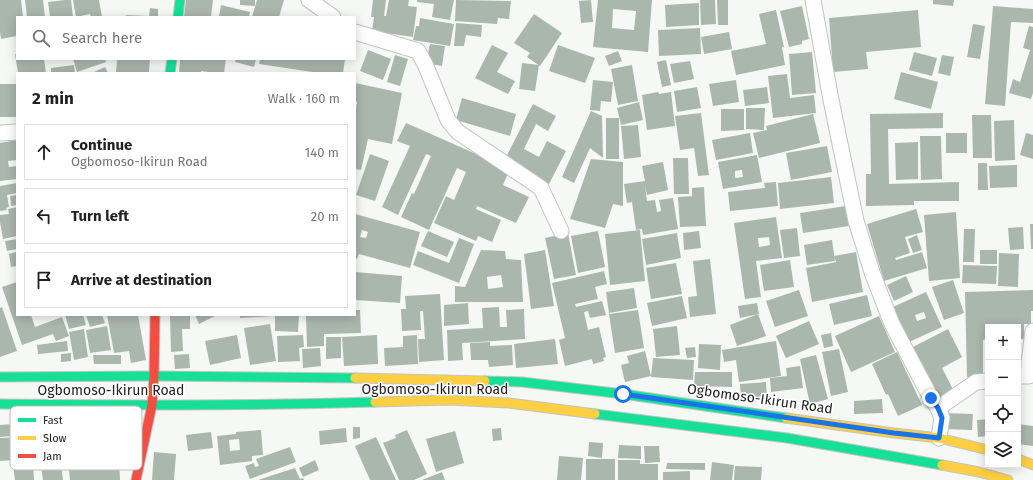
<!DOCTYPE html>
<meta charset="utf-8">
<style>
:root{--surface:#fff;--page:#f2f2f2;--text:#202124;--muted:#757577;--line:#e0e0e0}
body{margin:0;font-family:"Fira Sans",sans-serif;background:var(--page);color:var(--text)}
.controls{position:absolute;right:12px;bottom:12px;display:grid;overflow:hidden;border-radius:0px;box-shadow:0 2px 10px #0003}
.controls button{width:36px;height:36px;display:grid;place-items:center;padding:0;border:0;border-bottom:1px solid var(--line);background:var(--surface);color:var(--text);font:20px sans-serif}
.stop{position:absolute;width:12px;height:12px;margin:-9px;border:3px solid #1a73e8;border-radius:50%;background:#fff}
.stop.end{background:#1a73e8;border-color:#fff;box-shadow:0 1px 4px #0008}
.list{margin:0;padding:0;list-style:none}
h2{display:flex;justify-content:space-between;align-items:center;height:52px;margin:0;padding:0 16px;font-size:17px}
h2 small{font-size:13px;font-weight:400;color:var(--muted)}
.list li{display:grid;grid-template-columns:26px 1fr auto;gap:12px;align-items:center;box-sizing:border-box;height:56px;margin:0 8px 8px;padding:0 8px;border:1px solid var(--line);border-radius:0px}
.list b{display:block;font-size:15px;white-space:nowrap}
.list p{margin:0;font-size:13px;white-space:nowrap;color:var(--muted)}
.list em{font-size:13px;font-style:normal;color:var(--muted)}
.icon{flex:none;width:22px;height:22px;fill:none;stroke:currentColor;stroke-width:2;stroke-linecap:round;stroke-linejoin:round}
.map{position:relative;flex:none;width:1033px;height:480px;overflow:hidden}
.search{position:absolute;background:var(--surface);box-shadow:0 2px 10px #0003;left:16px;top:16px;width:340px;height:44px;display:flex;align-items:center;gap:10px;box-sizing:border-box;padding:0 14px;border-radius:0px;color:var(--muted);font-size:15px}
.panel{position:absolute;background:var(--surface);box-shadow:0 2px 10px #0003;left:16px;top:72px;width:340px;height:244px;border-radius:0px}
.map>svg:first-child{display:block}
.building{fill:#aab7ad;fill-rule:evenodd}
.lines{fill:none;stroke-linecap:round;stroke-linejoin:round}
.street-casing{stroke:#c2c4c2;stroke-width:17}
.fast-casing{stroke:#c2c4c2;stroke-width:11}
.slow-casing{stroke:#c2c4c2;stroke-width:11}
.jam-casing{stroke:#c2c4c2;stroke-width:11}
.street{stroke:#fefefe;stroke-width:15}
.fast{stroke:#16e098;stroke-width:9}
.slow{stroke:#ffcf43;stroke-width:9}
.jam{stroke:#f24e42;stroke-width:9}
.route{stroke:#1a73e8;stroke-width:5}
.labels{text-anchor:middle;dominant-baseline:central;stroke-width:3;stroke-linejoin:round;paint-order:stroke}
.street-label{font-size:14px;fill:#202220;stroke:#fff}
.key{fill:#fff;stroke:#bcbdbc;stroke-width:1}
.key-label{font-size:11px;fill:#202220}
</style>
<div class="map">
<svg width="1033" height="480" viewBox="0 0 1033 480">
<rect width="100%" height="100%" fill="#f5f8f5"/>
<g class="building">
<path d="M 0,0 L 21,0 L 23,17 L 17,17 L 17,36 L 1,39 L 0,31 Z"/>
<path d="M 25,0 L 43,0 L 45,17 L 27,17 Z"/>
<path d="M 65,0 L 71,0 L 73,17 L 50,17 L 48,2 Z"/>
<path d="M 73,0 L 99,0 L 102,17 L 91,17 L 90,14 L 76,17 Z"/>
<path d="M 186,0 L 213,0 L 211,17 L 184,17 Z"/>
<path d="M 240,0 L 255,0 L 255,6 L 240,5 Z"/>
<path d="M 257,0 L 284,0 L 279,17 L 252,17 Z"/>
<path d="M 373,0 L 386,0 L 384,16 L 386,16 L 389,0 L 409,0 L 408,6 L 417,7 L 413,37 L 372,31 L 374,17 L 371,17 Z"/>
<path d="M 417,0 L 454,0 L 450,20 L 432,17 L 434,4 L 417,2 Z"/>
<path d="M 456,0 L 511,1 L 509,19 L 498,18 L 497,24 L 455,21 Z"/>
<path d="M 591,0 L 593,22 L 581,23 L 579,1 Z"/>
<path d="M 598,0 L 652,0 L 648,52 L 593,47 ZM 613,9 L 636,11 L 634,30 L 612,28 Z"/>
<path d="M 700,0 L 715,0 L 716,24 L 701,25 Z"/>
<path d="M 717,0 L 728,0 L 728,25 L 718,25 Z"/>
<path d="M 933,0 L 954,0 L 953,6 L 933,4 Z"/>
<path d="M 699,3 L 699,25 L 666,27 L 665,5 Z"/>
<path d="M 221,5 L 250,12 L 249,17 L 219,17 Z"/>
<path d="M 802,6 L 809,39 L 802,41 L 802,44 L 789,47 L 780,11 Z"/>
<path d="M 993,6 L 1033,9 L 1033,23 L 1011,22 L 1005,106 L 985,104 Z"/>
<path d="M 150,8 L 158,9 L 158,17 L 125,17 L 126,15 L 149,16 Z"/>
<path d="M 776,10 L 784,47 L 782,47 L 785,65 L 736,75 L 731,51 L 766,44 L 759,14 Z"/>
<path d="M 918,10 L 921,47 L 866,52 L 868,69 L 833,72 L 829,18 Z"/>
<path d="M 534,14 L 562,33 L 540,66 L 527,57 L 530,53 L 514,43 Z"/>
<path d="M 420,18 L 454,24 L 450,46 L 413,40 L 416,26 L 419,26 Z"/>
<path d="M 456,23 L 482,25 L 481,37 L 466,35 L 464,46 L 454,46 Z"/>
<path d="M 973,24 L 985,26 L 980,59 L 967,57 Z"/>
<path d="M 1029,26 L 1033,27 L 1033,93 L 1031,99 L 1009,93 L 1013,79 L 1020,82 L 1030,50 L 1023,48 Z"/>
<path d="M 700,28 L 701,54 L 659,56 L 658,30 Z"/>
<path d="M 729,32 L 732,49 L 704,54 L 701,37 Z"/>
<path d="M 430,44 L 445,46 L 442,66 L 426,63 Z"/>
<path d="M 492,45 L 508,53 L 497,72 L 515,81 L 508,94 L 475,78 Z"/>
<path d="M 558,45 L 595,58 L 585,83 L 549,71 Z"/>
<path d="M 368,50 L 391,59 L 383,80 L 360,71 Z"/>
<path d="M 618,51 L 622,61 L 609,66 L 605,56 Z"/>
<path d="M 812,52 L 816,93 L 792,95 L 789,54 Z"/>
<path d="M 914,52 L 937,58 L 932,76 L 909,70 Z"/>
<path d="M 15,54 L 17,54 L 17,59 L 44,59 L 46,73 L 18,73 Z"/>
<path d="M 395,55 L 408,59 L 400,86 L 387,82 Z"/>
<path d="M 942,55 L 954,57 L 950,76 L 938,73 Z"/>
<path d="M 73,59 L 105,59 L 106,62 L 77,72 Z"/>
<path d="M 117,59 L 150,59 L 149,72 L 116,72 Z"/>
<path d="M 180,59 L 226,59 L 224,73 L 209,73 L 209,72 L 201,71 L 201,73 L 179,73 Z"/>
<path d="M 236,59 L 256,59 L 254,67 L 235,62 Z"/>
<path d="M 260,59 L 345,59 L 343,73 L 319,73 L 259,64 Z"/>
<path d="M 666,60 L 671,85 L 662,87 L 657,62 Z"/>
<path d="M 690,61 L 694,79 L 674,83 L 670,64 Z"/>
<path d="M 522,63 L 539,65 L 535,91 L 519,89 Z"/>
<path d="M 74,65 L 75,73 L 51,73 L 51,68 Z"/>
<path d="M 632,65 L 638,101 L 618,105 L 611,69 Z"/>
<path d="M 105,67 L 108,73 L 92,73 Z"/>
<path d="M 901,72 L 938,82 L 931,109 L 894,99 Z"/>
<path d="M 787,74 L 790,98 L 814,95 L 816,113 L 773,118 L 768,76 Z"/>
<path d="M 593,80 L 613,82 L 611,102 L 601,101 L 600,111 L 590,110 Z"/>
<path d="M 736,80 L 739,102 L 713,106 L 709,84 Z"/>
<path d="M 355,83 L 402,93 L 392,144 L 368,139 L 361,170 L 355,169 L 355,112 L 357,102 L 355,102 Z"/>
<rect x="0" y="84" width="17" height="33"/>
<path d="M 697,87 L 701,108 L 677,112 L 674,91 Z"/>
<path d="M 767,87 L 769,103 L 745,106 L 743,90 Z"/>
<path d="M 658,92 L 659,94 L 671,92 L 675,126 L 647,130 L 642,95 Z"/>
<path d="M 462,98 L 516,114 L 510,136 L 456,120 Z"/>
<path d="M 639,102 L 643,120 L 621,125 L 617,108 Z"/>
<path d="M 533,104 L 556,116 L 548,131 L 536,124 L 524,149 L 539,157 L 547,141 L 566,151 L 549,184 L 504,161 Z"/>
<path d="M 746,108 L 765,108 L 764,130 L 746,129 Z"/>
<path d="M 721,109 L 744,109 L 744,130 L 721,131 Z"/>
<path d="M 591,111 L 602,116 L 603,158 L 590,148 L 574,183 L 562,177 Z"/>
<path d="M 701,113 L 709,175 L 698,176 L 694,148 L 680,150 L 675,116 Z"/>
<path d="M 943,113 L 943,128 L 888,129 L 889,184 L 959,182 L 959,201 L 914,201 L 914,205 L 866,206 L 866,174 L 871,174 L 870,114 Z"/>
<path d="M 813,114 L 820,143 L 759,158 L 753,133 L 767,130 L 766,126 Z"/>
<path d="M 972,115 L 991,115 L 992,158 L 973,158 Z"/>
<rect x="606" y="118" width="13" height="41"/>
<path d="M 1014,120 L 1015,160 L 995,161 L 994,121 Z"/>
<path d="M 406,123 L 510,169 L 503,185 L 529,197 L 516,223 L 477,206 L 476,209 L 501,220 L 492,242 L 478,236 L 476,241 L 434,223 L 446,196 L 454,200 L 466,172 L 457,168 L 429,230 L 401,217 L 412,193 L 414,194 L 431,156 L 426,154 L 398,215 L 382,207 L 410,146 L 397,141 Z"/>
<path d="M 638,125 L 641,157 L 624,159 L 621,126 Z"/>
<path d="M 750,133 L 753,153 L 716,160 L 712,140 Z"/>
<rect x="946" y="133" width="21" height="20"/>
<path d="M 1026,133 L 1033,135 L 1033,159 L 1020,155 Z"/>
<path d="M 920,136 L 941,136 L 942,179 L 921,180 Z"/>
<path d="M 17,140 L 17,160 L 8,161 L 9,167 L 17,166 L 17,179 L 0,181 L 0,143 Z"/>
<path d="M 918,142 L 918,179 L 896,180 L 895,143 Z"/>
<path d="M 827,146 L 832,172 L 791,180 L 786,153 Z"/>
<path d="M 370,154 L 389,161 L 375,201 L 356,195 Z"/>
<path d="M 757,155 L 762,182 L 723,189 L 718,162 ZM 742,170 L 743,177 L 735,178 L 735,171 Z"/>
<path d="M 673,158 L 688,158 L 689,194 L 674,194 Z"/>
<path d="M 591,159 L 623,162 L 623,206 L 613,204 L 605,228 L 570,219 Z"/>
<path d="M 663,162 L 668,190 L 647,195 L 645,185 L 647,201 L 655,200 L 657,212 L 661,211 L 659,200 L 673,198 L 678,229 L 643,235 L 642,229 L 636,230 L 632,202 L 627,203 L 624,184 L 645,181 L 642,166 Z"/>
<path d="M 978,163 L 987,163 L 988,190 L 978,190 Z"/>
<path d="M 1017,165 L 1017,187 L 990,188 L 989,166 Z"/>
<path d="M 831,177 L 834,203 L 780,209 L 778,183 Z"/>
<path d="M 776,182 L 778,206 L 730,211 L 728,192 L 765,188 L 764,183 Z"/>
<path d="M 17,183 L 17,193 L 7,195 L 9,207 L 6,208 L 7,210 L 0,211 L 0,186 Z"/>
<path d="M 704,187 L 706,226 L 680,227 L 678,197 L 692,196 L 692,188 Z"/>
<path d="M 17,195 L 17,205 L 11,206 L 10,196 Z"/>
<path d="M 846,206 L 849,226 L 803,233 L 800,213 Z"/>
<path d="M 17,207 L 17,236 L 3,239 L 0,222 L 0,215 L 9,214 L 8,209 Z"/>
<path d="M 916,209 L 923,232 L 905,237 L 910,253 L 895,258 L 896,260 L 922,252 L 927,268 L 884,281 L 867,224 Z"/>
<path d="M 956,212 L 960,278 L 929,281 L 924,215 Z"/>
<path d="M 355,214 L 420,232 L 410,268 L 359,254 L 357,259 L 355,258 ZM 362,230 L 368,232 L 366,238 L 360,237 Z"/>
<path d="M 776,217 L 782,258 L 756,261 L 761,297 L 745,299 L 734,223 ZM 769,237 L 770,245 L 759,247 L 758,238 Z"/>
<path d="M 1030,224 L 1033,224 L 1033,249 L 1031,249 Z"/>
<path d="M 1023,227 L 1024,249 L 1010,250 L 1008,228 Z"/>
<path d="M 797,228 L 800,256 L 784,258 L 780,230 Z"/>
<path d="M 964,229 L 975,229 L 974,262 L 963,262 Z"/>
<path d="M 640,230 L 645,281 L 610,285 L 605,234 Z"/>
<path d="M 428,231 L 454,242 L 447,257 L 421,246 Z"/>
<path d="M 598,231 L 605,267 L 578,273 L 571,236 Z"/>
<path d="M 699,231 L 701,248 L 684,250 L 683,233 Z"/>
<path d="M 568,233 L 576,275 L 554,279 L 545,238 Z"/>
<path d="M 677,233 L 681,258 L 646,265 L 642,239 Z"/>
<path d="M 917,235 L 922,250 L 913,253 L 908,239 Z"/>
<path d="M 459,238 L 474,244 L 459,283 L 413,265 L 418,251 L 449,263 Z"/>
<path d="M 17,239 L 17,249 L 7,251 L 5,241 Z"/>
<path d="M 832,240 L 835,261 L 807,265 L 804,245 Z"/>
<path d="M 481,250 L 505,251 L 506,259 L 521,260 L 523,302 L 455,302 L 455,286 L 465,287 ZM 501,275 L 503,287 L 488,289 L 487,277 Z"/>
<path d="M 545,250 L 554,306 L 531,309 L 524,254 Z"/>
<rect x="980" y="250" width="17" height="14"/>
<path d="M 16,252 L 17,266 L 11,267 L 9,254 Z"/>
<path d="M 856,252 L 863,292 L 812,302 L 806,268 L 836,262 L 834,256 Z"/>
<path d="M 999,253 L 1019,254 L 1018,287 L 998,286 Z"/>
<path d="M 710,259 L 716,314 L 690,317 L 688,297 L 697,296 L 693,261 Z"/>
<path d="M 790,260 L 794,287 L 764,291 L 760,265 Z"/>
<path d="M 676,263 L 682,294 L 651,299 L 646,268 Z"/>
<path d="M 963,265 L 997,266 L 996,284 L 962,283 Z"/>
<path d="M 604,271 L 607,284 L 595,287 L 598,299 L 575,304 L 576,307 L 602,301 L 606,315 L 590,318 L 588,311 L 584,312 L 588,330 L 599,327 L 606,357 L 603,358 L 604,361 L 593,364 L 592,359 L 565,366 L 559,340 L 565,338 L 552,283 Z"/>
<path d="M 355,272 L 402,276 L 400,303 L 355,300 Z"/>
<path d="M 906,276 L 913,292 L 894,301 L 887,285 Z"/>
<path d="M 953,280 L 964,313 L 944,320 L 932,287 Z"/>
<path d="M 17,282 L 17,315 L 31,315 L 35,327 L 62,317 L 69,336 L 56,341 L 53,334 L 22,345 L 2,287 Z"/>
<path d="M 634,288 L 637,308 L 609,313 L 606,292 Z"/>
<path d="M 799,290 L 808,316 L 775,327 L 766,301 Z"/>
<path d="M 1033,290 L 1033,311 L 1031,311 L 1031,324 L 1024,324 L 1024,339 L 1018,339 L 1018,327 L 988,327 L 988,363 L 987,363 L 986,339 L 983,340 L 983,376 L 967,377 L 965,292 Z"/>
<path d="M 926,292 L 942,327 L 909,342 L 893,307 ZM 924,312 L 926,318 L 917,321 L 915,315 Z"/>
<path d="M 440,294 L 444,360 L 419,362 L 418,339 L 425,339 L 423,311 L 420,311 L 421,330 L 402,331 L 401,309 L 406,309 L 405,296 Z"/>
<path d="M 867,295 L 872,316 L 834,325 L 829,304 Z"/>
<path d="M 682,296 L 687,318 L 652,326 L 647,303 Z"/>
<path d="M 468,303 L 469,324 L 444,326 L 444,305 Z"/>
<path d="M 757,303 L 759,314 L 740,318 L 738,306 Z"/>
<path d="M 2,307 L 17,351 L 0,357 L 0,308 Z"/>
<path d="M 499,307 L 500,327 L 507,327 L 506,310 L 524,309 L 525,339 L 462,343 L 463,360 L 448,361 L 447,330 L 483,328 L 482,308 Z"/>
<path d="M 355,310 L 360,310 L 361,333 L 324,334 L 324,346 L 307,347 L 306,315 L 355,315 Z"/>
<path d="M 638,310 L 644,348 L 615,353 L 609,314 Z"/>
<path d="M 758,314 L 766,336 L 737,346 L 730,325 Z"/>
<path d="M 65,315 L 83,315 L 86,325 L 69,329 Z"/>
<path d="M 86,315 L 102,315 L 105,323 L 90,327 Z"/>
<path d="M 107,315 L 138,315 L 146,360 L 131,363 L 129,351 L 114,353 Z"/>
<path d="M 170,315 L 190,315 L 190,329 L 182,329 L 183,351 L 171,352 Z"/>
<path d="M 195,315 L 217,315 L 199,324 Z"/>
<path d="M 240,315 L 273,315 L 273,316 L 240,318 Z"/>
<path d="M 275,315 L 299,315 L 298,332 L 275,331 Z"/>
<path d="M 879,316 L 895,352 L 851,372 L 835,336 Z"/>
<path d="M 809,321 L 819,344 L 786,358 L 776,336 Z"/>
<path d="M 270,324 L 276,361 L 250,365 L 244,328 Z"/>
<path d="M 107,326 L 111,350 L 90,353 L 86,330 Z"/>
<path d="M 677,326 L 680,355 L 656,357 L 653,329 Z"/>
<path d="M 84,329 L 88,357 L 74,360 L 69,332 Z"/>
<path d="M 948,329 L 962,357 L 942,368 L 955,393 L 938,402 L 911,348 Z"/>
<path d="M 831,333 L 833,346 L 824,348 L 821,335 Z"/>
<path d="M 237,335 L 241,358 L 210,365 L 205,341 Z"/>
<path d="M 303,335 L 304,347 L 299,348 L 300,361 L 278,362 L 277,336 Z"/>
<path d="M 377,335 L 378,364 L 344,366 L 342,337 Z"/>
<path d="M 417,335 L 418,364 L 385,366 L 384,348 L 403,347 L 403,336 Z"/>
<path d="M 326,337 L 341,337 L 341,358 L 326,359 Z"/>
<path d="M 555,339 L 558,364 L 516,368 L 514,344 Z"/>
<path d="M 67,341 L 68,351 L 38,354 L 37,345 Z"/>
<path d="M 776,341 L 781,376 L 739,382 L 736,360 L 724,362 L 722,350 Z"/>
<path d="M 490,342 L 490,346 L 512,345 L 513,365 L 489,367 L 488,360 L 471,360 L 470,343 Z"/>
<path d="M 699,344 L 721,345 L 720,370 L 698,368 Z"/>
<path d="M 695,347 L 696,357 L 687,358 L 685,348 Z"/>
<path d="M 320,348 L 321,366 L 303,368 L 302,349 Z"/>
<path d="M 839,349 L 848,392 L 831,396 L 822,352 Z"/>
<path d="M 645,351 L 651,376 L 625,382 L 621,365 L 629,363 L 627,356 Z"/>
<path d="M 897,352 L 922,405 L 898,416 L 888,394 L 886,395 L 872,364 Z"/>
<path d="M 71,353 L 71,361 L 61,362 L 61,354 Z"/>
<path d="M 189,354 L 190,368 L 175,369 L 174,355 Z"/>
<path d="M 93,355 L 121,355 L 121,364 L 94,364 Z"/>
<path d="M 816,355 L 828,399 L 810,404 L 800,359 Z"/>
<path d="M 653,358 L 694,360 L 693,380 L 651,377 Z"/>
<path d="M 800,366 L 803,388 L 771,392 L 770,378 L 787,376 L 786,368 Z"/>
<path d="M 695,372 L 732,372 L 732,387 L 694,386 Z"/>
<path d="M 766,382 L 767,396 L 741,399 L 740,384 Z"/>
<path d="M 882,399 L 883,413 L 854,414 L 854,401 Z"/>
<path d="M 943,413 L 973,414 L 972,430 L 943,429 Z"/>
<path d="M 988,419 L 988,436 L 978,437 L 977,420 Z"/>
<path d="M 25,423 L 26,435 L 0,437 L 0,425 Z"/>
<path d="M 1018,424 L 1033,426 L 1033,446 L 1018,444 Z"/>
<path d="M 353,427 L 360,427 L 360,438 L 353,439 Z"/>
<path d="M 346,428 L 347,442 L 320,445 L 319,431 Z"/>
<path d="M 501,428 L 502,440 L 493,441 L 492,429 Z"/>
<path d="M 261,430 L 263,455 L 252,456 L 252,461 L 220,465 L 217,436 L 236,434 L 236,432 ZM 239,439 L 240,450 L 230,451 L 229,440 Z"/>
<path d="M 407,430 L 427,474 L 414,480 L 399,480 L 383,443 L 396,438 L 395,435 Z"/>
<path d="M 455,431 L 464,463 L 436,472 L 426,439 Z"/>
<path d="M 211,432 L 213,448 L 188,451 L 186,435 Z"/>
<path d="M 24,437 L 25,459 L 0,461 L 0,438 Z"/>
<path d="M 376,437 L 396,480 L 370,480 L 355,446 Z"/>
<path d="M 589,442 L 603,443 L 602,458 L 588,456 Z"/>
<path d="M 619,445 L 641,446 L 641,459 L 618,458 Z"/>
<path d="M 644,446 L 659,446 L 660,462 L 645,463 Z"/>
<path d="M 290,447 L 296,462 L 250,479 L 245,466 L 254,463 L 255,467 L 259,466 L 256,459 Z"/>
<path d="M 86,449 L 86,458 L 119,456 L 120,480 L 70,480 L 67,450 Z"/>
<path d="M 154,452 L 176,454 L 174,480 L 152,480 Z"/>
<path d="M 559,456 L 583,458 L 581,480 L 557,480 Z"/>
<rect x="586" y="459" width="29" height="21"/>
<path d="M 315,460 L 319,470 L 303,477 L 299,468 Z"/>
<path d="M 618,460 L 640,460 L 640,464 L 658,464 L 658,480 L 618,480 Z"/>
<path d="M 712,462 L 734,465 L 732,480 L 710,480 Z"/>
<path d="M 667,463 L 705,463 L 705,470 L 666,469 Z"/>
<path d="M 33,464 L 34,480 L 15,480 L 13,466 Z"/>
<path d="M 61,465 L 63,480 L 43,480 L 41,467 Z"/>
<path d="M 735,466 L 762,467 L 761,480 L 734,480 Z"/>
<path d="M 295,468 L 300,479 L 303,478 L 304,480 L 258,480 Z"/>
<path d="M 690,471 L 690,480 L 663,480 L 663,472 Z"/>
<path d="M 442,472 L 445,480 L 422,480 Z"/>
</g>
<g class="lines">
<defs>
<g id="street">
<path d="M 309,0 L 333,17"/>
<path d="M 813,0 L 831,100 L 856,221 L 873,275 L 892,324 L 931,398 L 938,408 L 942,418 L 939,438"/>
<path d="M 355,32 L 418,51 L 425,64 L 448,120 L 458,132 L 541,188 L 561,231"/>
<path d="M 0,133 L 17,132"/>
<path d="M 1018,376 L 1029,376 L 1029,362 L 1033,331"/>
<path d="M 938,408 L 976,382 L 988,381"/>
</g>
<g id="fast">
<path d="M 178,17 L 180,0"/>
<path d="M 170,73 L 172,59"/>
<path d="M 0,377 L 154,376 L 355,378"/>
<path d="M 485,381 L 522,382 L 623,394 L 786,418"/>
<path d="M 0,404 C 125,405 250,406 375,402"/>
<path d="M 595,414 L 787,438 L 942,465"/>
</g>
<g id="slow">
<path d="M 355,378 L 485,381"/>
<path d="M 375,402 L 449,400 L 509,403 L 595,414"/>
<path d="M 786,418 L 894,433 L 939,438 L 988,450"/>
<path d="M 1018,459 L 1033,465"/>
<path d="M 942,465 L 979,472 L 1008,480"/>
</g>
<path id="jam" d="M 136,480 L 152,405 L 154,376 L 155,315"/>
</defs>
<use href="#street" class="street-casing"/>
<use href="#fast" class="fast-casing"/>
<use href="#slow" class="slow-casing"/>
<use href="#jam" class="jam-casing"/>
<use href="#street" class="street"/>
<use href="#fast" class="fast"/>
<use href="#slow" class="slow"/>
<use href="#jam" class="jam"/>
</g>
<g class="lines">
<path class="route" d="M 623,394 L 894,433 L 939,438 L 942,418 L 938,408 L 931,398"/>
</g>
<g class="labels">
<g class="street-label">
<text x="435" y="389">Ogbomoso-Ikirun Road</text>
<text x="111" y="390">Ogbomoso-Ikirun Road</text>
<text transform="translate(760 399) rotate(8)">Ogbomoso-Ikirun Road</text>
</g>
</g>
<rect x="10" y="406" width="132" height="64" rx="6" class="key"/>
<rect x="18" y="418" width="18" height="4" fill="#16e098"/>
<rect x="18" y="436" width="18" height="4" fill="#ffcf43"/>
<rect x="18" y="454" width="18" height="4" fill="#f24e42"/>
<g class="key-label">
<text x="43" y="424">Fast</text>
<text x="43" y="442">Slow</text>
<text x="43" y="460">Jam</text>
</g>
</svg>
<div class="controls">
<button>+</button>
<button>−</button>
<button><svg class="icon" aria-label="locate" viewBox="0 0 24 24"><circle cx="12" cy="12" r="6"/><path d="M12 2v4M12 18v4M2 12h4M18 12h4"/></svg></button>
<button><svg class="icon" aria-label="layers" viewBox="0 0 24 24"><path d="M12 4l9 5-9 5-9-5zM3 14l9 5 9-5"/></svg></button>
</div>
<div class="stop" style="left:623px;top:394px"></div>
<div class="stop end" style="left:931px;top:398px"></div>
<div class="search"><svg class="icon" aria-label="search" viewBox="0 0 24 24"><circle cx="10" cy="10" r="6"/><path d="M15 15l6 6"/></svg>Search here</div>
<section class="panel">
<h2>2 min<small>Walk · 160 m</small></h2>
<ul class="list">
<li><svg class="icon" aria-label="ahead" viewBox="0 0 24 24"><path d="M12 20V5M6 11l6-6 6 6"/></svg><div><b>Continue</b><p>Ogbomoso-Ikirun Road</p></div><em>140 m</em></li>
<li><svg class="icon" aria-label="left" viewBox="0 0 24 24"><path d="M17 20v-9H6M10 6l-5 5 5 5"/></svg><div><b>Turn left</b></div><em>20 m</em></li>
<li><svg class="icon" aria-label="arrive" viewBox="0 0 24 24"><path d="M6 21V4h12l-3 4 3 4H6"/></svg><div><b>Arrive at destination</b></div></li>
</ul>
</section>
</div>
